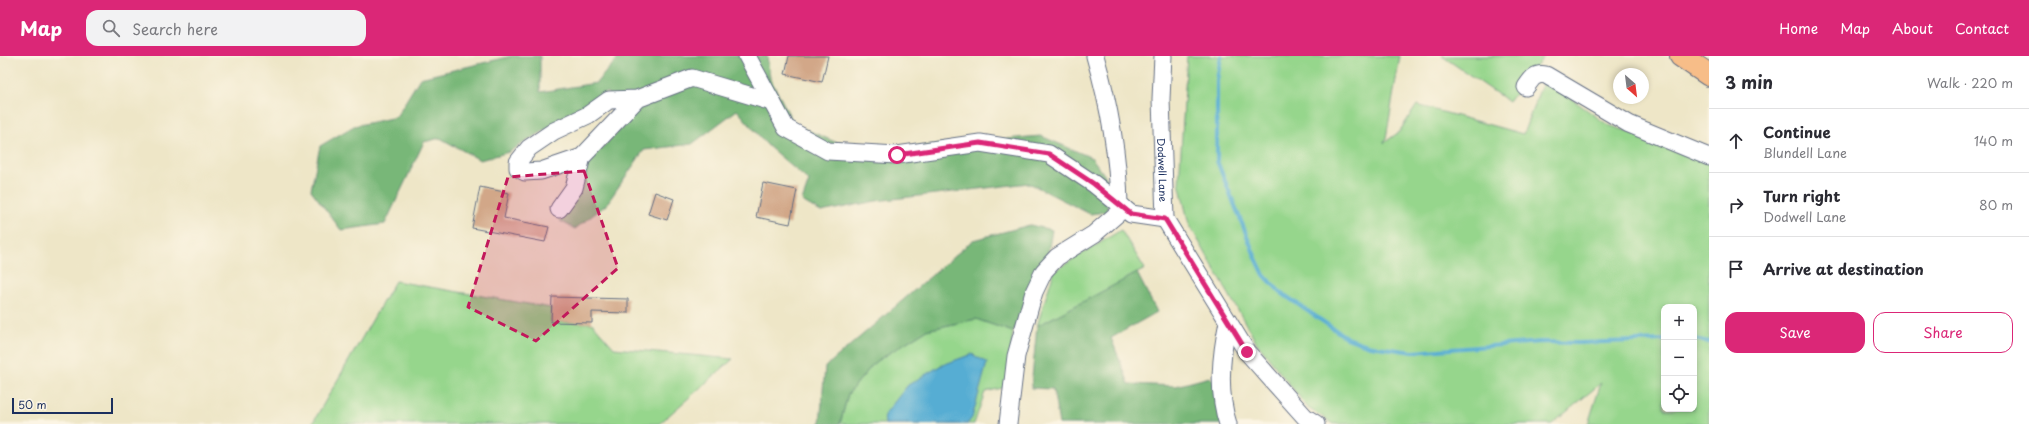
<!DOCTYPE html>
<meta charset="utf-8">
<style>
:root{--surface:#fff;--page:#f2f2f3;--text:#2b2b33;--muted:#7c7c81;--line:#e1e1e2;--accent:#db2777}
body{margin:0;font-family:"Playpen Sans",sans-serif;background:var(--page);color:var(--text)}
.controls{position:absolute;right:12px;bottom:12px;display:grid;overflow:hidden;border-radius:8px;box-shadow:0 2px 6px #0003}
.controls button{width:36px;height:36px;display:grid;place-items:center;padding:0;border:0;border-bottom:1px solid var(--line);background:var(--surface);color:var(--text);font:20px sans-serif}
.compass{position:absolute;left:1613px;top:12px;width:36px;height:36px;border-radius:50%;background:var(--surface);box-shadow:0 2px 6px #0003;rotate:152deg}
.scale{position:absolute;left:12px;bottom:10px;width:101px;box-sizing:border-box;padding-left:4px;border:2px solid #1b2f5e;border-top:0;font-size:11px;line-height:14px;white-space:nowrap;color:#1b2f5e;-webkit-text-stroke:3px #fcf5e5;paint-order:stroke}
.stop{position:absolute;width:12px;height:12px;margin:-9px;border:3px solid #db2777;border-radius:50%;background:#fff}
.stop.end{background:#db2777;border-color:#fff;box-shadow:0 1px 4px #0008}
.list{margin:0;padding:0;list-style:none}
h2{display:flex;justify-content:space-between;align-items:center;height:52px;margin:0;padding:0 16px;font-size:17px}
h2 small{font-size:13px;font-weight:400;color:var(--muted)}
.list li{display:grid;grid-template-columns:26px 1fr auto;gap:12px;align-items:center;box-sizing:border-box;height:64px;padding:0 16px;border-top:1px solid var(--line)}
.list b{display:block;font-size:15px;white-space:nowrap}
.list p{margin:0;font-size:13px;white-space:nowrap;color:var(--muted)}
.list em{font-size:13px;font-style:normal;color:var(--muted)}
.actions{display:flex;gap:8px;padding:12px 16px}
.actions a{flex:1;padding:9px 0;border:1px solid var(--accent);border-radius:12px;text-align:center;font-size:14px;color:var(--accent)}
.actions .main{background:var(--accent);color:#fff}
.icon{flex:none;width:22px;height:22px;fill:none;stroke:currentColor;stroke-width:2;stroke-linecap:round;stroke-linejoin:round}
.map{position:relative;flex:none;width:1709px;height:368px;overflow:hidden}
header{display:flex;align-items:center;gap:24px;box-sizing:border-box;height:56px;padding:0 20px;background:var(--accent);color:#fff}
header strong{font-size:19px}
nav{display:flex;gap:22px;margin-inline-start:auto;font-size:14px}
.search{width:280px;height:36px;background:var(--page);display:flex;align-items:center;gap:10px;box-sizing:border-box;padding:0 14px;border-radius:12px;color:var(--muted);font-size:15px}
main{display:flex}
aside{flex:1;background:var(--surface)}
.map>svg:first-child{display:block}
.green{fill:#96d68c;stroke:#588275;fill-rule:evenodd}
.forest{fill:#78b778;stroke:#4a736b}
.water{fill:#57add3;stroke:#396e98}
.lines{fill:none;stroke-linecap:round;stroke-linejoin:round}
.stream{stroke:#57add3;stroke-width:4}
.building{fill:#d2a788}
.minor-casing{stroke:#656f83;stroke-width:19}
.highway-casing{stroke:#656f83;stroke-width:24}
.minor{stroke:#fff;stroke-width:17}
.highway{stroke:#f7bd88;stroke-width:22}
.route{stroke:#db2777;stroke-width:5}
.marked{fill:#c2185b;fill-opacity:0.2;stroke:#c2185b;stroke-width:3;stroke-dasharray:8 5;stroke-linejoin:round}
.labels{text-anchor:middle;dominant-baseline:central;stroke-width:3;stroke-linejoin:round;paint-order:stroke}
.street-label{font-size:10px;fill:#1b2f5e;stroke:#fcf5e5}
</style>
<header>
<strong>Map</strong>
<div class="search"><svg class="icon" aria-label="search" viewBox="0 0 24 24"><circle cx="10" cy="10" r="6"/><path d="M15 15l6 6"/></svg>Search here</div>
<nav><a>Home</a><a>Map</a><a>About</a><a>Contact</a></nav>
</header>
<main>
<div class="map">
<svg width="1709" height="368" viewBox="0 0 1709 368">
<rect width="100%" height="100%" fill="#fcf5e5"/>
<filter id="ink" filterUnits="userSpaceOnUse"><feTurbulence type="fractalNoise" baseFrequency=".025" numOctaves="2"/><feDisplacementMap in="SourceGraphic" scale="8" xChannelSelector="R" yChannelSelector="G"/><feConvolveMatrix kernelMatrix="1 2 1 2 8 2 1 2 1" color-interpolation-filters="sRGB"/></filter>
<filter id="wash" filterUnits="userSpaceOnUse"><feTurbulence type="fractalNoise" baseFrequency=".012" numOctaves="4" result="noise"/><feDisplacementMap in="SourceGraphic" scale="16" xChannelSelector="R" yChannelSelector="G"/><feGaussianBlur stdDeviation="0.9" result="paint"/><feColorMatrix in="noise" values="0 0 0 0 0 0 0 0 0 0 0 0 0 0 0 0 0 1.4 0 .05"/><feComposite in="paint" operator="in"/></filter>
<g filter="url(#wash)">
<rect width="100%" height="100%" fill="#eee6c7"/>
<g class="green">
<path d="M 1187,0 L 1400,0 L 1386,82 L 1384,87 L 1399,76 L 1417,49 L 1523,78 L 1544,23 L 1608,69 L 1652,83 L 1709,106 L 1709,368 L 1588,368 L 1601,327 L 1552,368 L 1334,368 L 1308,352 L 1256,286 L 1189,168 L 1179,127 ZM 1664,251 L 1694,251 L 1694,353 L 1664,353 Z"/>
<path d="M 1442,0 L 1544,0 L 1509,46 Z"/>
<path d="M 1121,174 L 1145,213 L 1037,270 L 1054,215 Z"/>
<path d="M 395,225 L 551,252 L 551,266 L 592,267 L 614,292 L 733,303 L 659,368 L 312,368 Z"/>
<path d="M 976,263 L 1013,276 L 1007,331 L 985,336 L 974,368 L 840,368 L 848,338 L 875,306 L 926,274 Z"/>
</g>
<g class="forest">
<path d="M 512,0 L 540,0 L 540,36 L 596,27 L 620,0 L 767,0 L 770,22 L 794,68 L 835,86 L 896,92 L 1041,80 L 1092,102 L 1108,124 L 1107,156 L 1090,158 L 1029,127 L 876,145 L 821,156 L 802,145 L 809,125 L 768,90 L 737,54 L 692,88 L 644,94 L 606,149 L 575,173 L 560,165 L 589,105 L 624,69 L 607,36 L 509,96 L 480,104 L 440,82 L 424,86 L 385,168 L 341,174 L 311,134 L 320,90 L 354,70 L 396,61 L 420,22 Z"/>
<path d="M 1030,169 L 1052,174 L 1048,197 L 1013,276 L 976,263 L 926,274 L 875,306 L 848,338 L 840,368 L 820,368 L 825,311 L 973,184 Z"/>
<path d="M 1137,217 L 1157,256 L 1111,282 L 1129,328 L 1176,330 L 1210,321 L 1218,330 L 1227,368 L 1059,368 L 1053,333 L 1031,332 L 1037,270 Z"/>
</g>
<path class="water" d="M 972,298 L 987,307 L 972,362 L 967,368 L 885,368 L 884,359 L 908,329 L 940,310 Z"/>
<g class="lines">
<g class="stream">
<path d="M 1221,0 L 1217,24 L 1217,105 L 1255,200 L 1264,219 L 1280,236 L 1347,282 L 1370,290 L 1413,296 L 1541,286 L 1577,287 L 1664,284"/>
<path d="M 1694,283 L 1709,286"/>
</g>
</g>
<g id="blocks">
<g class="building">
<path d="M 789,0 L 828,0 L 822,26 L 785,18 Z"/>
<path d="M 763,127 L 797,134 L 790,168 L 756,161 Z"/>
<path d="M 480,131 L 509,137 L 504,162 L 549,171 L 545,186 L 472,172 Z"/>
<path d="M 655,136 L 674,143 L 667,164 L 648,158 Z"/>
<path d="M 552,241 L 628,243 L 628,257 L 592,256 L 592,267 L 551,266 Z"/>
</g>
</g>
</g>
<g filter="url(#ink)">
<use href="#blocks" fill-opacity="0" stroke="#656f83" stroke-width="1"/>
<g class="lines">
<defs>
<g id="minor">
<path d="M 747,0 L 786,72 L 828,95 L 897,99 L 980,87 L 1049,98 L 1094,128 L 1131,158 L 1165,163"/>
<path d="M 1095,0 C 1109,48 1118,98 1119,148"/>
<path id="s1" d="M 1163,0 L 1161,43 L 1165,163 L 1247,296 L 1305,361 L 1316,368"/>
<path d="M 1526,31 C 1532,22 1535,17 1546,19 L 1629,68 L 1709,101"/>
<path d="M 637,43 L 609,44 L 588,59 L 554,75 L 529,92 L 518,106 L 518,112 L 525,116 L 541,115 L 582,101 L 637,43 L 692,22 L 772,46"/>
<path d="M 559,153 L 574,132 L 582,101"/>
<path d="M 1008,368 L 1016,300 L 1034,236 L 1044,215 L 1057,201 L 1094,178 L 1124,152"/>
<path d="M 1228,368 C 1217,335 1221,299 1228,266"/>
</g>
<path id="highway" d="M 1681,0 L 1709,19"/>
</defs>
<use href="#minor" class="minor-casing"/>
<use href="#highway" class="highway-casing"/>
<use href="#minor" class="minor"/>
<use href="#highway" class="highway"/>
</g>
</g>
<g class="lines" filter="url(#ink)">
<path class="route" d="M 897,99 L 980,87 L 1049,98 L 1094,128 L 1131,158 L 1165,163 L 1247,296"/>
</g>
<path class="marked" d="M 584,115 L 618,212 L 536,285 L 468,251 L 508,121 Z"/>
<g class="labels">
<g class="street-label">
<text stroke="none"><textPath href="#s1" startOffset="114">Dodwell Lane</textPath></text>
</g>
</g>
</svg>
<div class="controls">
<button>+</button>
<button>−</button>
<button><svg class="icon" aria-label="locate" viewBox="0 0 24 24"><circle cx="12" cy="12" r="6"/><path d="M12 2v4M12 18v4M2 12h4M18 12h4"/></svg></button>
</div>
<svg class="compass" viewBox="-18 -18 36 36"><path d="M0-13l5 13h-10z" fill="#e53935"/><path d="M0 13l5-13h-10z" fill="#7c7c81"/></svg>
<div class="scale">50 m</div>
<div class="stop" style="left:897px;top:99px"></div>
<div class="stop end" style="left:1247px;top:296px"></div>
</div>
<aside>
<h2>3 min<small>Walk · 220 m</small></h2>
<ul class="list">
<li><svg class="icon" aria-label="ahead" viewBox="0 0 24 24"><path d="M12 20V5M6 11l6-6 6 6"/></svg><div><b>Continue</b><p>Blundell Lane</p></div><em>140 m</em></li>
<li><svg class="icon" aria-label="right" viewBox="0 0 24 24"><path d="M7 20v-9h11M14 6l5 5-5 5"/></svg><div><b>Turn right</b><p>Dodwell Lane</p></div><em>80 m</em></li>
<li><svg class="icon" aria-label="arrive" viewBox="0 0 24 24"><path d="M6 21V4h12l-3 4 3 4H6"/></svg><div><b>Arrive at destination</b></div></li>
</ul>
<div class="actions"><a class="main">Save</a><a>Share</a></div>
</aside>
</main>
